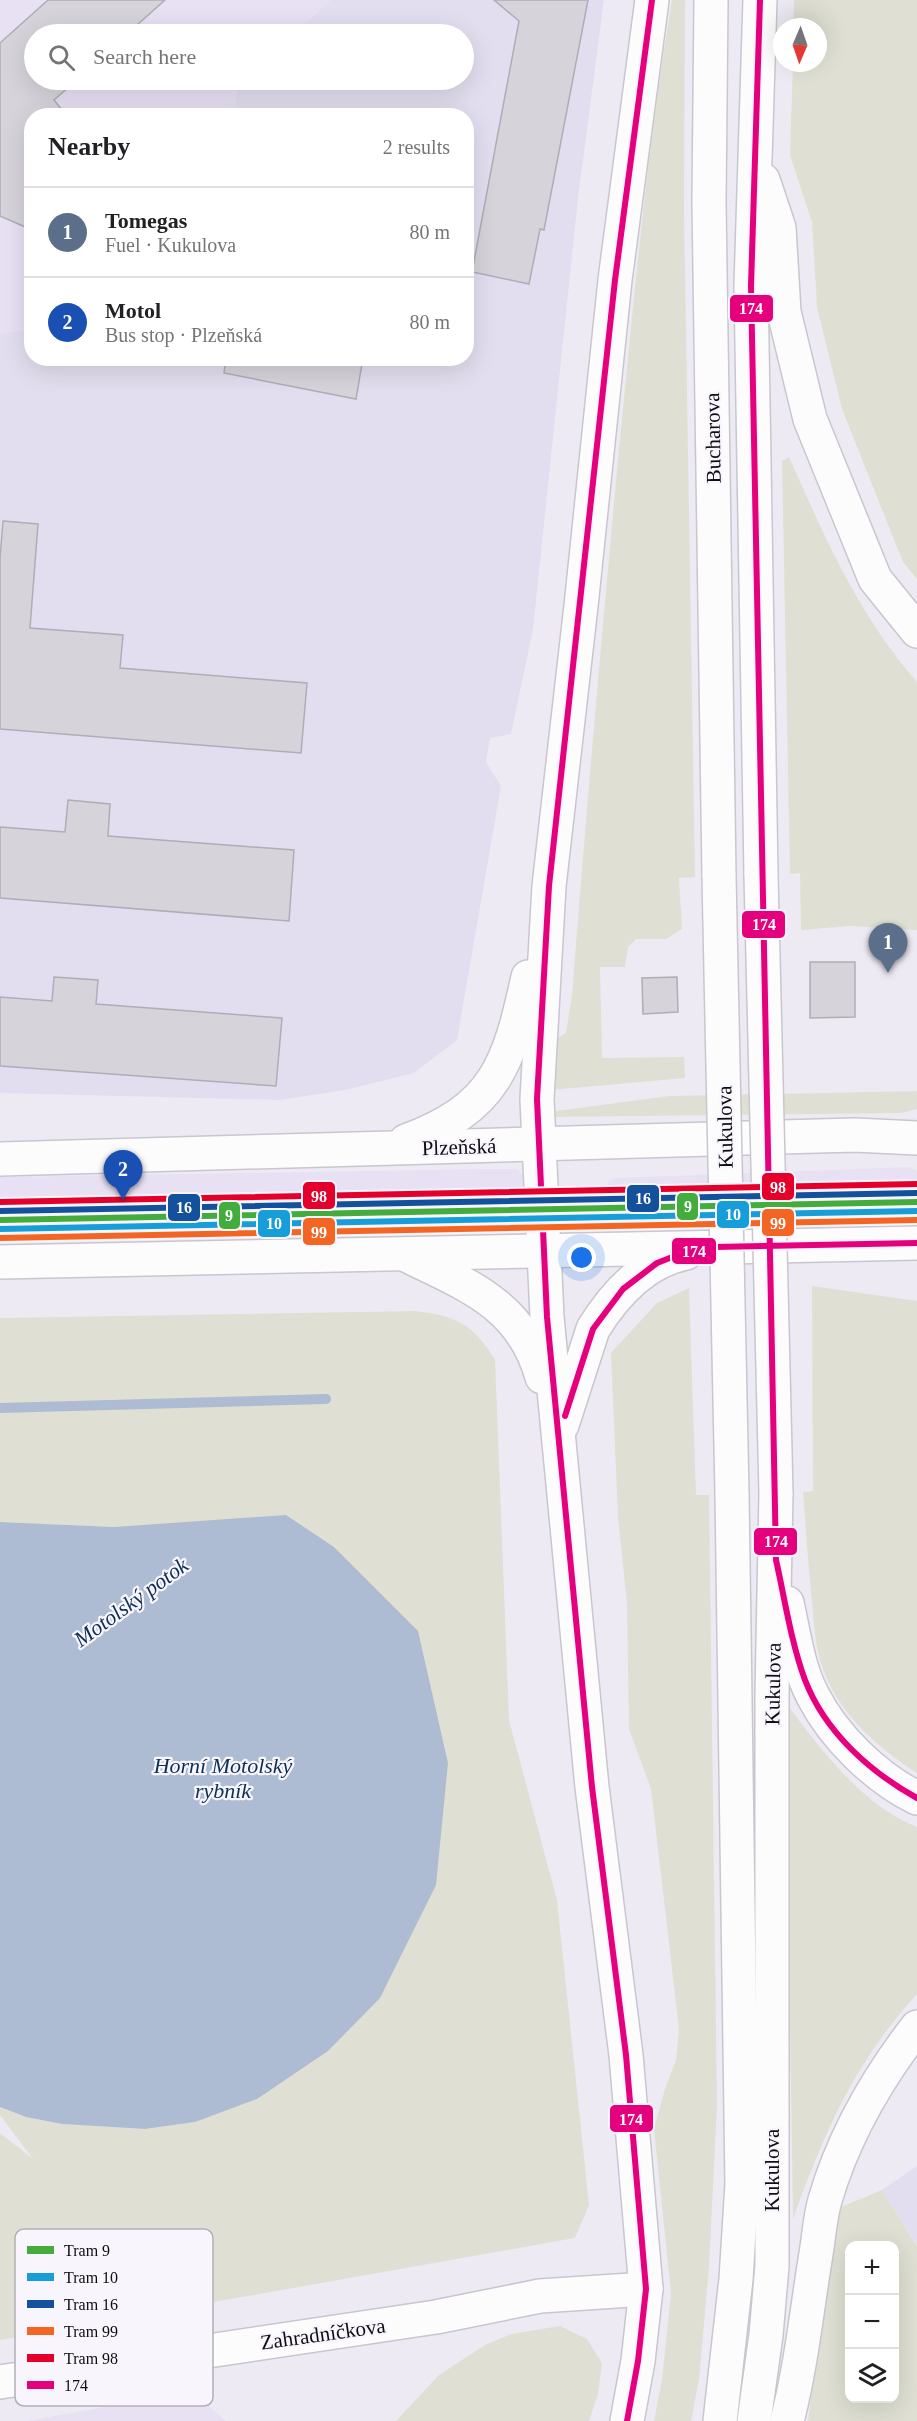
<!DOCTYPE html>
<meta charset="utf-8">
<style>
:root{--surface:#fff;--page:#f6f6f6;--text:#202124;--muted:#757577;--line:#e0e0e0;--accent:#5d5a62}
body{margin:0;font-family:Georgia,serif;background:var(--page);color:var(--text)}
.controls{position:absolute;right:18px;bottom:18px;display:grid;overflow:hidden;border-radius:12px;box-shadow:0 6px 24px #0002}
.controls button{width:54px;height:54px;display:grid;place-items:center;padding:0;border:0;border-bottom:2px solid var(--line);background:var(--surface);color:var(--text);font:30px sans-serif}
.compass{position:absolute;left:773px;top:18px;width:54px;height:54px;border-radius:50%;background:var(--surface);box-shadow:0 6px 24px #0002;rotate:182deg}
.you{position:absolute;left:582px;top:1258px;width:21px;height:21px;margin:-15px;border:4px solid #fff;border-radius:50%;background:#1a73e8;box-shadow:0 0 0 9px #1a73e833}
.badge{display:grid;place-items:center;width:39px;height:39px;border-radius:50%;background:var(--accent);color:#fff;font-size:20px;font-weight:700}
.pin{position:absolute;translate:-50% -50px;filter:drop-shadow(0 2px 3px #0008)}
.pin::after{content:'';position:absolute;top:32px;width:21px;height:18px;background:inherit;clip-path:polygon(0 0,100% 0,50% 100%)}
.list{margin:0;padding:0;list-style:none}
h2{display:flex;justify-content:space-between;align-items:center;height:78px;margin:0;padding:0 24px;font-size:26px}
h2 small{font-size:20px;font-weight:400;color:var(--muted)}
.list li{display:grid;grid-template-columns:39px 1fr auto;gap:18px;align-items:center;box-sizing:border-box;height:90px;padding:0 24px;border-top:2px solid var(--line)}
.list b{display:block;font-size:22px;white-space:nowrap}
.list p{margin:0;font-size:20px;white-space:nowrap;color:var(--muted)}
.list em{font-size:20px;font-style:normal;color:var(--muted)}
.icon{flex:none;width:33px;height:33px;fill:none;stroke:currentColor;stroke-width:2;stroke-linecap:round;stroke-linejoin:round}
.map{position:relative;flex:none;width:917px;height:2421px;overflow:hidden}
.search{position:absolute;background:var(--surface);box-shadow:0 6px 24px #0002;left:24px;top:24px;width:450px;height:66px;display:flex;align-items:center;gap:15px;box-sizing:border-box;padding:0 21px;border-radius:33px;color:var(--muted);font-size:22px}
.panel{position:absolute;background:var(--surface);box-shadow:0 6px 24px #0002;left:24px;top:108px;width:450px;height:258px;border-radius:24px}
.map>svg:first-child{display:block}
.industrial{fill:#e2deef;fill-rule:evenodd}
.built{fill:#e8e1f4}
.green{fill:#dfe0d3;fill-rule:evenodd}
.water{fill:#adbcd2}
.lines{fill:none;stroke-linecap:round;stroke-linejoin:round}
.stream{stroke:#adbcd2;stroke-width:10}
.building{fill:#d6d3db;stroke:#afadb5;stroke-width:1.5}
.minor-casing{stroke:#c9c6ce;stroke-width:36}
.major-casing{stroke:#c9c6ce;stroke-width:36}
.minor{stroke:#fcfcfd;stroke-width:33}
.major{stroke:#fcfcfd;stroke-width:33}
.major-bridge-casing{stroke:#c9c6ce;stroke-width:36;stroke-linecap:butt}
.major-bridge{stroke:#fcfcfd;stroke-width:33}
.bus-1-casing{stroke:#f8f5fd;stroke-width:10}
.bus-1{stroke:#e5007d;stroke-width:6}
.tram-1-casing{stroke:#f8f5fd;stroke-width:10}
.tram-2-casing{stroke:#f8f5fd;stroke-width:10}
.tram-3-casing{stroke:#f8f5fd;stroke-width:10}
.tram-4-casing{stroke:#f8f5fd;stroke-width:10}
.tram-5-casing{stroke:#f8f5fd;stroke-width:10}
.tram-1{stroke:#43ac3c;stroke-width:6}
.tram-2{stroke:#179ed8;stroke-width:6}
.tram-3{stroke:#13519c;stroke-width:6}
.tram-4{stroke:#f26522;stroke-width:6}
.tram-5{stroke:#e4002b;stroke-width:6}
.labels{text-anchor:middle;dominant-baseline:central;stroke-width:4.5;stroke-linejoin:round;paint-order:stroke}
.street-label{font-size:21px;fill:#0f0c13;stroke:#f8f5fd}
.water-label{font-size:22px;font-style:italic;fill:#0d2f54;stroke:#f8f5fd}
.key{fill:#f8f5fd;stroke:#b2afb7;stroke-width:1.5}
.key-label{font-size:16px;fill:#0f0c13}
.line-badge{stroke:#f8f5fd;stroke-width:2}
.badge-label{font-size:16px;text-anchor:middle;font-weight:bold;fill:#fff}
</style>
<div class="map">
<svg width="917" height="2421" viewBox="0 0 917 2421">
<rect width="100%" height="100%" fill="#eeeaf4"/>
<g class="industrial">
<path d="M 0,0 L 604,0 L 578,198 L 533,629 L 511,734 L 490,738 L 486,762 L 501,786 L 457,1040 L 414,1073 L 345,1090 L 280,1100 L 0,1093 ZM 34,34 L 464,34 L 464,80 L 34,80 ZM 32,116 L 466,116 L 466,358 L 32,358 Z"/>
<path d="M 917,2166 L 917,2245 L 882,2190 Z"/>
</g>
<g class="built">
<path d="M 0,0 L 331,0 L 294,34 L 34,34 L 34,80 L 244,80 L 238,85 L 234,115 L 32,116 L 31,330 L 0,334 Z"/>
<path d="M 909,1167 L 917,1171 L 917,1216 L 906,1220 L 614,1226 L 607,1220 L 608,1182 L 613,1178 Z"/>
<path d="M 477,1169 L 517,1169 L 526,1178 L 525,1219 L 521,1230 L 99,1240 L 0,1239 L 0,1177 Z"/>
<path d="M 192,2391 L 226,2421 L 27,2421 Z"/>
</g>
<g class="green">
<path d="M 672,0 L 685,0 L 684,210 L 695,877 L 679,878 L 682,929 L 666,939 L 636,939 L 628,947 L 625,967 L 600,967 L 602,1058 L 684,1057 L 685,1078 L 551,1090 L 556,1039 L 566,1033 L 572,995 C 586,813 602,631 619,449 C 634,299 647,149 672,0 Z"/>
<path d="M 794,0 L 917,0 L 917,579 L 903,562 L 842,409 L 817,307 L 812,222 L 790,155 L 793,63 L 818,63 L 818,27 L 793,27 Z"/>
<path d="M 789,457 C 825,538 858,614 917,682 L 917,930 L 851,926 L 801,930 L 800,873 L 790,874 L 782,461 Z"/>
<path d="M 917,1091 L 917,1109 L 901,1113 L 554,1117 L 551,1117 L 549,1112 L 669,1096 Z"/>
<path d="M 812,1286 L 917,1301 L 917,1773 C 878,1748 839,1714 823,1669 C 815,1647 814,1625 812,1602 C 808,1565 806,1528 803,1492 L 813,1491 Z"/>
<path d="M 689,1288 L 696,1495 L 709,1495 L 717,2106 L 709,2267 L 699,2380 L 691,2421 L 654,2421 L 662,2380 L 671,2293 L 654,2129 L 665,2089 L 676,2060 L 679,2029 L 651,1789 L 629,1729 L 627,1603 L 618,1517 L 611,1353 L 657,1303 Z"/>
<path d="M 415,1311 C 457,1316 472,1324 495,1359 L 509,1720 L 557,1900 L 589,2205 L 575,2238 L 0,2340 L 0,2133 L 33,2159 L 0,2115 L 0,2107 L 26,2117 L 62,2124 L 145,2129 L 195,2122 L 114,1527 L 0,1522 L 0,1318 Z"/>
<path d="M 785,1702 C 821,1749 860,1804 917,1827 L 917,1994 C 853,2065 825,2131 793,2219 Z"/>
<path d="M 882,2190 L 917,2246 L 917,2421 L 808,2421 L 826,2274 L 841,2207 ZM 850,2246 L 894,2246 L 894,2398 L 850,2398 Z"/>
<path d="M 560,2326 L 587,2339 L 602,2363 L 598,2394 L 589,2421 L 396,2421 L 439,2375 L 485,2345 L 511,2334 Z"/>
</g>
<path class="water" d="M 286,1515 L 334,1547 L 418,1631 L 448,1763 L 436,1885 L 380,1998 L 328,2051 L 257,2099 L 195,2122 L 145,2129 L 62,2124 L 26,2117 L 0,2107 L 0,1522 L 114,1527 Z"/>
<g class="lines">
<path class="stream" d="M 0,1408 L 326,1399"/>
</g>
<g class="building">
<path d="M 48,0 L 165,0 L 127,34 L 34,34 L 34,80 L 77,80 L 54,100 L 67,116 L 32,116 L 32,230 L 0,216 L 0,43 Z"/>
<path d="M 494,0 L 588,0 L 544,230 L 540,229 L 529,284 L 472,272 L 519,21 Z"/>
<path d="M 226,358 L 363,358 L 356,399 L 224,373 Z"/>
<path d="M 3,521 L 38,524 L 30,628 L 123,635 L 120,668 L 307,683 L 301,753 L 0,729 L 0,559 Z"/>
<path d="M 68,800 L 110,804 L 108,836 L 294,850 L 289,921 L 0,898 L 0,827 L 65,832 Z"/>
<path d="M 810,962 L 855,962 L 855,1017 L 810,1018 Z"/>
<path d="M 54,977 L 98,980 L 96,1004 L 282,1018 L 276,1086 L 0,1066 L 0,997 L 52,1001 Z"/>
<path d="M 677,977 L 678,1012 L 643,1014 L 642,978 Z"/>
</g>
<g class="lines">
<defs>
<path id="minor" d="M 0,2382 L 436,2317 L 540,2296 L 646,2289"/>
<g id="major">
<path d="M 711,0 L 709,202 L 719,876"/>
<path d="M 760,0 L 751,286 L 761,875"/>
<path d="M 763,180 L 779,228 L 784,312 L 810,419 L 875,579 L 917,631"/>
<path d="M 406,1141 C 496,1108 509,1064 528,977"/>
<path d="M 0,1159 L 855,1135 L 917,1138"/>
<path d="M 408,1256 C 469,1286 522,1305 542,1377"/>
<path d="M 0,1262 L 917,1243"/>
<path d="M 562,1425 L 593,1329 C 614,1295 645,1261 686,1253"/>
<path d="M 787,1603 C 794,1634 798,1668 813,1696 C 834,1737 876,1778 917,1798"/>
<path d="M 627,2421 L 638,2361 L 646,2289 L 626,2055 L 592,1787 L 547,1317 L 537,1099 L 549,886 L 581,606 L 615,280 L 652,0"/>
<path d="M 720,2421 L 736,2279 L 742,2184 L 732,1494"/>
<path d="M 754,2421 L 766,2335 L 772,2266 L 772,1694 L 776,1493"/>
<path d="M 787,2421 C 801,2367 807,2309 816,2254 C 819,2236 820,2217 825,2200 C 844,2135 876,2080 917,2027"/>
</g>
</defs>
<use href="#minor" class="minor-casing"/>
<use href="#major" class="major-casing"/>
<use href="#minor" class="minor"/>
<use href="#major" class="major"/>
<defs>
<g id="major-bridge">
<path d="M 761,875 L 776,1493"/>
<path d="M 719,876 L 732,1494"/>
</g>
</defs>
<use href="#major-bridge" class="major-bridge-casing"/>
<use href="#major-bridge" class="major-bridge"/>
<defs>
<g id="bus-1">
<path d="M 760,0 L 751,286 L 776,1560 C 785,1600 791,1642 805,1680 C 825,1732 870,1772 917,1798"/>
<path d="M 565,1416 L 593,1329 L 623,1289 L 657,1263 L 680,1254 L 714,1247 L 917,1243"/>
<path d="M 627,2421 L 638,2361 L 646,2289 L 626,2055 L 592,1787 L 547,1317 L 537,1099 L 549,886 L 615,280 L 652,0"/>
</g>
</defs>
<use href="#bus-1" class="bus-1-casing"/>
<use href="#bus-1" class="bus-1"/>
<defs>
<path id="tram-1" d="M 0,1220 L 917,1202"/>
<path id="tram-2" d="M 0,1229 L 917,1211"/>
<path id="tram-3" d="M 0,1211 L 917,1193"/>
<path id="tram-4" d="M 0,1238 L 917,1220"/>
<path id="tram-5" d="M 0,1202 L 917,1184"/>
</defs>
<use href="#tram-1" class="tram-1-casing"/>
<use href="#tram-2" class="tram-2-casing"/>
<use href="#tram-3" class="tram-3-casing"/>
<use href="#tram-4" class="tram-4-casing"/>
<use href="#tram-5" class="tram-5-casing"/>
<use href="#tram-1" class="tram-1"/>
<use href="#tram-2" class="tram-2"/>
<use href="#tram-3" class="tram-3"/>
<use href="#tram-4" class="tram-4"/>
<use href="#tram-5" class="tram-5"/>
</g>
<g class="labels">
<g class="street-label">
<text transform="translate(713 438) rotate(-91)">Bucharova</text>
<text transform="translate(725 1127) rotate(-91)">Kukulova</text>
<text transform="translate(459 1147) rotate(-2)">Plzeňská</text>
<text transform="translate(773 1684) rotate(-89)">Kukulova</text>
<text transform="translate(772 2170) rotate(-90)">Kukulova</text>
<text transform="translate(323 2334) rotate(-8)">Zahradníčkova</text>
</g>
<g class="water-label">
<text transform="translate(131 1602) rotate(-36)">Motolský potok</text>
<text x="223" y="1765">Horní Motolský<tspan x="223" dy="25">rybník</tspan></text>
</g>
</g>
<rect x="15" y="2229" width="198" height="177" rx="9" class="key"/>
<rect x="27" y="2246" width="27" height="8" fill="#43ac3c"/>
<rect x="27" y="2273" width="27" height="8" fill="#179ed8"/>
<rect x="27" y="2300" width="27" height="8" fill="#13519c"/>
<rect x="27" y="2327" width="27" height="8" fill="#f26522"/>
<rect x="27" y="2354" width="27" height="8" fill="#e4002b"/>
<rect x="27" y="2381" width="27" height="8" fill="#e5007d"/>
<g class="key-label">
<text x="64" y="2256">Tram 9</text>
<text x="64" y="2283">Tram 10</text>
<text x="64" y="2310">Tram 16</text>
<text x="64" y="2337">Tram 99</text>
<text x="64" y="2364">Tram 98</text>
<text x="64" y="2391">174</text>
</g>
<g class="line-badge">
<rect x="729" y="294" width="45" height="29" rx="6" fill="#e5007d"/>
<rect x="741" y="910" width="45" height="29" rx="6" fill="#e5007d"/>
<rect x="761" y="1172" width="34" height="29" rx="6" fill="#e4002b"/>
<rect x="302" y="1181" width="34" height="29" rx="6" fill="#e4002b"/>
<rect x="626" y="1184" width="34" height="29" rx="6" fill="#13519c"/>
<rect x="676" y="1192" width="23" height="29" rx="6" fill="#43ac3c"/>
<rect x="167" y="1193" width="34" height="29" rx="6" fill="#13519c"/>
<rect x="716" y="1200" width="34" height="29" rx="6" fill="#179ed8"/>
<rect x="218" y="1201" width="23" height="29" rx="6" fill="#43ac3c"/>
<rect x="761" y="1208" width="34" height="29" rx="6" fill="#f26522"/>
<rect x="257" y="1209" width="34" height="29" rx="6" fill="#179ed8"/>
<rect x="302" y="1217" width="34" height="29" rx="6" fill="#f26522"/>
<rect x="671" y="1237" width="46" height="28" rx="6" fill="#e5007d"/>
<rect x="753" y="1527" width="45" height="29" rx="6" fill="#e5007d"/>
<rect x="609" y="2104" width="45" height="29" rx="6" fill="#e5007d"/>
</g>
<g class="badge-label">
<text x="751" y="314">174</text>
<text x="764" y="930">174</text>
<text x="778" y="1193">98</text>
<text x="319" y="1202">98</text>
<text x="643" y="1204">16</text>
<text x="688" y="1212">9</text>
<text x="184" y="1213">16</text>
<text x="733" y="1220">10</text>
<text x="229" y="1221">9</text>
<text x="778" y="1229">99</text>
<text x="274" y="1229">10</text>
<text x="319" y="1238">99</text>
<text x="694" y="1257">174</text>
<text x="776" y="1547">174</text>
<text x="631" y="2125">174</text>
</g>
</svg>
<div class="controls">
<button>+</button>
<button>−</button>
<button><svg class="icon" aria-label="layers" viewBox="0 0 24 24"><path d="M12 4l9 5-9 5-9-5zM3 14l9 5 9-5"/></svg></button>
</div>
<svg class="compass" viewBox="-18 -18 36 36"><path d="M0-13l5 13h-10z" fill="#e53935"/><path d="M0 13l5-13h-10z" fill="#757577"/></svg>
<div class="you"></div>
<div class="pin badge" style="left:888px;top:973px;background:#5c6f8a">1</div>
<div class="pin badge" style="left:123px;top:1200px;background:#1a4fb4">2</div>
<div class="search"><svg class="icon" aria-label="search" viewBox="0 0 24 24"><circle cx="10" cy="10" r="6"/><path d="M15 15l6 6"/></svg>Search here</div>
<section class="panel">
<h2>Nearby<small>2 results</small></h2>
<ul class="list">
<li><span class="badge" style="background:#5c6f8a">1</span><div><b>Tomegas</b><p>Fuel · Kukulova</p></div><em>80 m</em></li>
<li><span class="badge" style="background:#1a4fb4">2</span><div><b>Motol</b><p>Bus stop · Plzeňská</p></div><em>80 m</em></li>
</ul>
</section>
</div>
